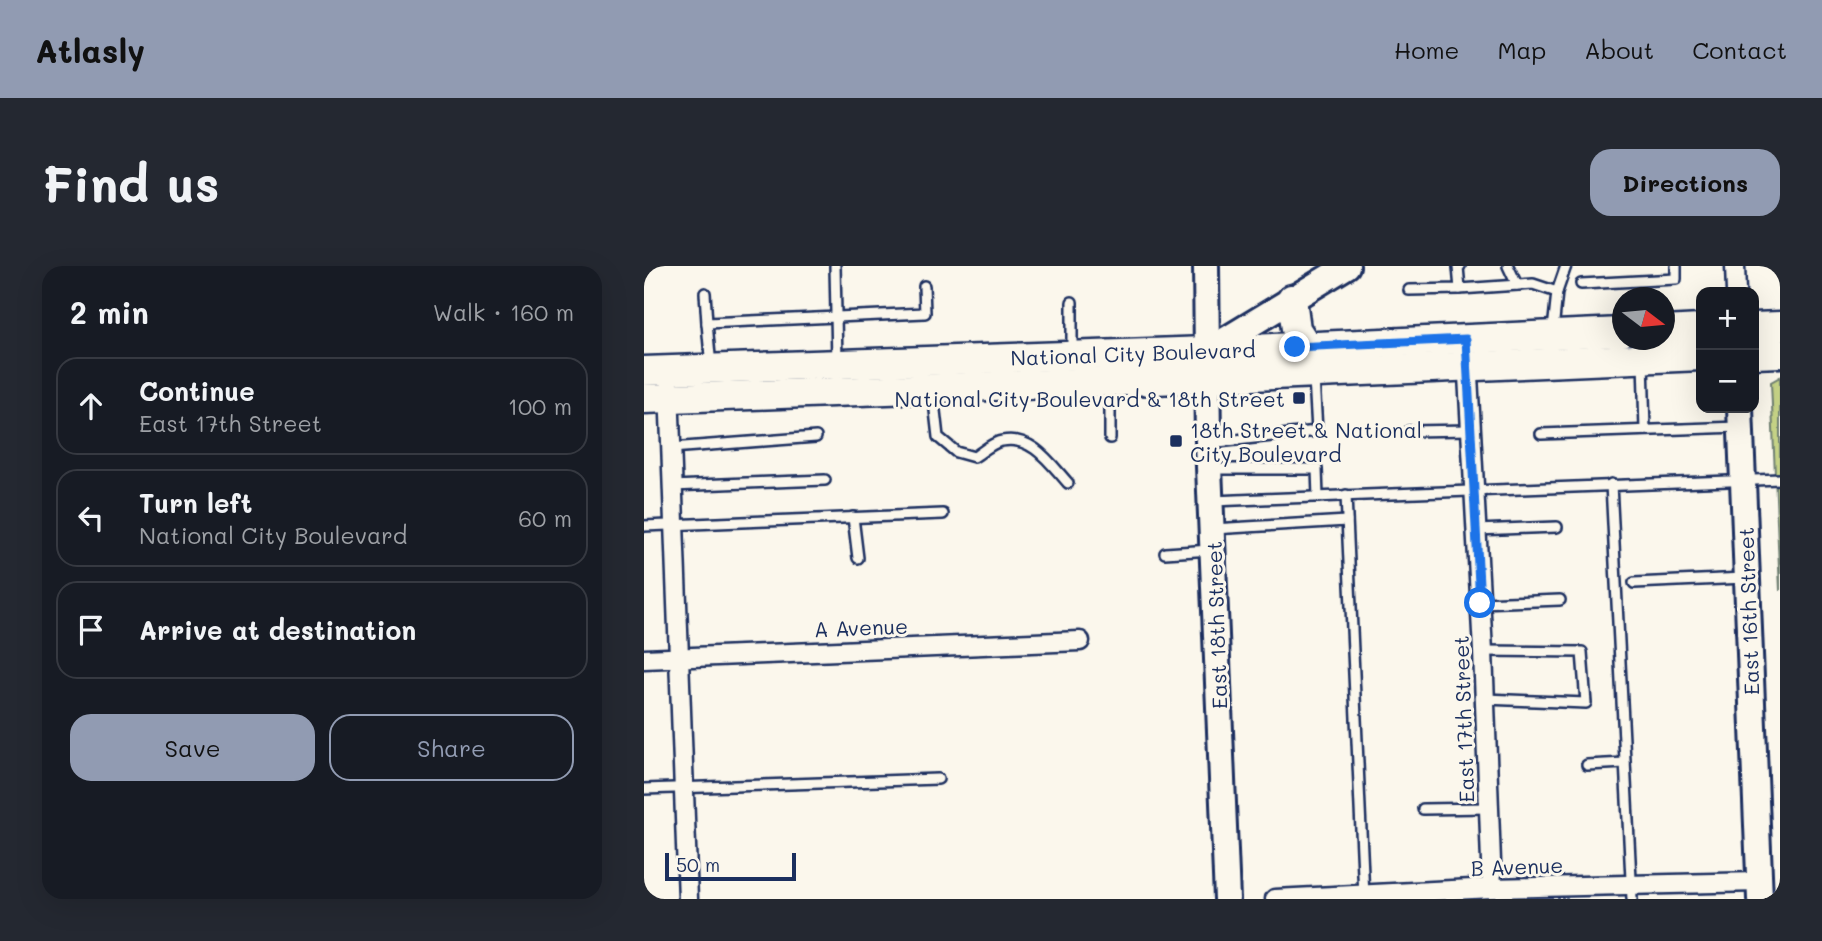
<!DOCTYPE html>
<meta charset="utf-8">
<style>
:root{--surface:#171b24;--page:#242831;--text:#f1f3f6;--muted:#9ea1a6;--line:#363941;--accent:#919bb2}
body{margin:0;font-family:Mali,sans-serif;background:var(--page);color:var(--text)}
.controls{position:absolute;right:21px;top:21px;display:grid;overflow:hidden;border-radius:14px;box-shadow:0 7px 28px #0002}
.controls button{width:63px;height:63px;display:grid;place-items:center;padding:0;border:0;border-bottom:2px solid var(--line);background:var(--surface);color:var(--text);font:35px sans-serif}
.compass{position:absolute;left:968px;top:21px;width:63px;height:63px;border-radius:50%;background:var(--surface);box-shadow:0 7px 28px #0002;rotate:106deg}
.scale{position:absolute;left:21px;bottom:18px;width:131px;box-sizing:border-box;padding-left:7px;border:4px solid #1b2f5e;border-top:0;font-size:19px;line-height:24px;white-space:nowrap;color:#1b2f5e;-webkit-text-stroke:5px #fbf7ec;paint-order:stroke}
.stop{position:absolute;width:21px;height:21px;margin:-16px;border:5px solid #1a73e8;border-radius:50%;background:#fff}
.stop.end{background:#1a73e8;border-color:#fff;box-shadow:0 2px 7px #0008}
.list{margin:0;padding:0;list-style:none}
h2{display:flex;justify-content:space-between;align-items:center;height:91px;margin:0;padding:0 28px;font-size:30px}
h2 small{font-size:23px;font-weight:400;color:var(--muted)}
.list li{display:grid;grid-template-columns:46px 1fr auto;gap:21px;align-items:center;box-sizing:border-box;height:98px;margin:0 14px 14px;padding:0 14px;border:2px solid var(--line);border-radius:21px}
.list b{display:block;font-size:26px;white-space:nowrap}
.list p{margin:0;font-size:23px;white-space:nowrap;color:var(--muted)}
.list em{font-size:23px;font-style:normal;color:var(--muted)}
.actions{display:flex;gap:14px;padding:21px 28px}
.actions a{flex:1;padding:16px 0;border:2px solid var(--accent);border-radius:21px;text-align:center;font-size:24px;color:var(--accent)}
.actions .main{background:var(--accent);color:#111}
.icon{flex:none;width:38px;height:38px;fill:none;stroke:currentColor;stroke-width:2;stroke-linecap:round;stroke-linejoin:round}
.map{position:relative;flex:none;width:1136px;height:633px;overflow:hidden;border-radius:21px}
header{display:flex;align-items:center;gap:42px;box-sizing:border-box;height:98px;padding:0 35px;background:var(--accent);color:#111}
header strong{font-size:33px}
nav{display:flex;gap:38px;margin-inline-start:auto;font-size:24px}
.intro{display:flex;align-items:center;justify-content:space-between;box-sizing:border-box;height:168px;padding:0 42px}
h1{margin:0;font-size:49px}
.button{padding:18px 32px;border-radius:21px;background:var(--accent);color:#111;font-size:24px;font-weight:700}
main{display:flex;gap:42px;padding:0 42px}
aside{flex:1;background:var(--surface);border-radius:21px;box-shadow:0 7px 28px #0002}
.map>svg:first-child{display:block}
.green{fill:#c5d286;stroke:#708072;stroke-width:2}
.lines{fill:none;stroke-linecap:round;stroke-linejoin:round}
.lane-casing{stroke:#1b2f5e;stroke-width:14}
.street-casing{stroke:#1b2f5e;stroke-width:23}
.secondary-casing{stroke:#1b2f5e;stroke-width:30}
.primary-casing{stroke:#1b2f5e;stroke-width:33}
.lane{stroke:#fbf7ec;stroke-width:9}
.street{stroke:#fbf7ec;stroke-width:18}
.secondary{stroke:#fbf7ec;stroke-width:24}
.primary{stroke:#fbf7ec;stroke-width:28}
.route{stroke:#1a73e8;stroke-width:9}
.poi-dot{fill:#1b2f5e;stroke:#fbf7ec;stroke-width:2.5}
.labels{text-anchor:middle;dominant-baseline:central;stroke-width:6;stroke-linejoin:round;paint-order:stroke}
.street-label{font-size:21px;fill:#1b2f5e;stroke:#fbf7ec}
.poi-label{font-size:21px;fill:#1b2f5e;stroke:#fbf7ec;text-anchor:end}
</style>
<header>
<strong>Atlasly</strong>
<nav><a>Home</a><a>Map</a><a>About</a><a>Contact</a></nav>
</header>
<div class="intro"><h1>Find us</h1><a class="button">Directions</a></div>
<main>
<aside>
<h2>2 min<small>Walk · 160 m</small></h2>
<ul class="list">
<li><svg class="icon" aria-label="ahead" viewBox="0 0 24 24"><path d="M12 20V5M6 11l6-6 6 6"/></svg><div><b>Continue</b><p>East 17th Street</p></div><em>100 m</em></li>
<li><svg class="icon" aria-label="left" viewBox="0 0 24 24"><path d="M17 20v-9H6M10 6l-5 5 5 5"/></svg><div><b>Turn left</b><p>National City Boulevard</p></div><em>60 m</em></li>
<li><svg class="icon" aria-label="arrive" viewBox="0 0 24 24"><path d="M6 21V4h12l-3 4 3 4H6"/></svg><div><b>Arrive at destination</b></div></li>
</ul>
<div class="actions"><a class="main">Save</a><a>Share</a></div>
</aside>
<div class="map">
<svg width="1136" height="633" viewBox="0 0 1136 633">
<rect width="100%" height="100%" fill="#fbf7ec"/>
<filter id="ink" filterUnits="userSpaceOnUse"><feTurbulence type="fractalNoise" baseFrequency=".0143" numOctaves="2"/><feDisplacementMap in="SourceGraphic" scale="14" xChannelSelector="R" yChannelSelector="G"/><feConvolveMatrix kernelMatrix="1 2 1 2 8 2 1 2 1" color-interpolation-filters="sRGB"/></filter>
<g filter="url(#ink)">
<path class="green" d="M 1136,111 L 1136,325 L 1127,116 Z"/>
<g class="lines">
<defs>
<g id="lane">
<path d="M 191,0 L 193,96"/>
<path d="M 864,0 L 873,19"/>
<path d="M 937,18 L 1032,13 L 1032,0"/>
<path d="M 816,23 L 889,18 L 913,26"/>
<path d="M 765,24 L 816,23 L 814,1 L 816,0"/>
<path d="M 61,27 L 63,57 L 281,47 L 280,20"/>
<path d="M 428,36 L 428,87"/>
<path d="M 63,57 L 67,101"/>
<path d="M 909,64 L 913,26 L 922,0"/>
<path d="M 999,95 L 1001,164"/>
<path d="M 289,127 L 294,171 L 312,186 L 330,191 C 338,186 349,176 358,175 C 388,169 406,197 424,217"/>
<path d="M 765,165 L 827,164"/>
<path d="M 897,168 L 1095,161"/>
<path d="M 466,172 L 466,120"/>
<path d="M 565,177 L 673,165 L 670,112"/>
<path d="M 27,182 L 172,171"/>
<path d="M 567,203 L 673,203 L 674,231"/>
<path d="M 967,218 L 988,633"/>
<path d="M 28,220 L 181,214"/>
<path d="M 702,229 L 720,631"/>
<path d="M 568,235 L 1136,213"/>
<path d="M 209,251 L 214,292"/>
<path d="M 0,260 L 299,248"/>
<path d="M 569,263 L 703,255"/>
<path d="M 832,264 L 913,261"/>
<path d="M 521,287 L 567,284"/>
<path d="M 990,317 L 1101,312"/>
<path d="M 836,337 L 916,334"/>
<path d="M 839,385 L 938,386 L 942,437 L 841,433"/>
<path d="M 943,499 L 981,497"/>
<path d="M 0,523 L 294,513"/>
<path d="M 779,543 L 845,542"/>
</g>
<g id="street">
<path d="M 1091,0 L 1092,26"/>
<path d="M 823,91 L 839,385 L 848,622"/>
<path d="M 25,122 L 44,633"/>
<path d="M 0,393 L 436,375"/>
<path d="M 631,633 L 848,622 L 1115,616"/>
</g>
<g id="secondary">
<path d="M 562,0 L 564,177 L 583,633"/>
<path d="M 563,85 L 703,0"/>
<path d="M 1096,142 L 1116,633"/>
</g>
<g id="primary">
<path d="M 648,33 L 652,63 L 663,80"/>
<path d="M 1110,61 L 1136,60"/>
<path d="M 1020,65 L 1057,63"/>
<path d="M 1110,88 L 1136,87"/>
<path d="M 0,105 L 563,85 L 978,66"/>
<path d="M 0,133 L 563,112 L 1057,90"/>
</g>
</defs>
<use href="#lane" class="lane-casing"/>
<use href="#street" class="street-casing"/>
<use href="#secondary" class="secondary-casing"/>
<use href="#primary" class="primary-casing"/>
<use href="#lane" class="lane"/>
<use href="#street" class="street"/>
<use href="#secondary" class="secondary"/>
<use href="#primary" class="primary"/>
</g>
</g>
<g class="lines" filter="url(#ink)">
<path class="route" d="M 651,81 L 822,73 L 836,337"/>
</g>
<g class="poi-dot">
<rect x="648" y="125" width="14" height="14" rx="3.5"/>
<rect x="525" y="168" width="14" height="14" rx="3.5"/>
</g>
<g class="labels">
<g class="street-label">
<text transform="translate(489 87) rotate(-2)">National City Boulevard</text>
<text transform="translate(1104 345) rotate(-92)">East 16th Street</text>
<text transform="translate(572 359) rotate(-92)">East 18th Street</text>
<text transform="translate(217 361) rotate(-2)">A Avenue</text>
<text transform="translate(819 453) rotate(-92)">East 17th Street</text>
<text transform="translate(873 600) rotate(-2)">B Avenue</text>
</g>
<g class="poi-label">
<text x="641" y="132">National City Boulevard &amp; 18th Street</text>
<text x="546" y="163" text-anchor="start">18th Street &amp; National<tspan x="546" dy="24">City Boulevard</tspan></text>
</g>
</g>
</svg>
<div class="controls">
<button>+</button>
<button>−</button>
</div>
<svg class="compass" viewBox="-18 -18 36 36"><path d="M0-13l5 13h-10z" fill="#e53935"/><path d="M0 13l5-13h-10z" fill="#9ea1a6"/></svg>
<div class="scale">50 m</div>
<div class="stop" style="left:836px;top:337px"></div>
<div class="stop end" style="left:651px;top:81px"></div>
</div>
</main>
